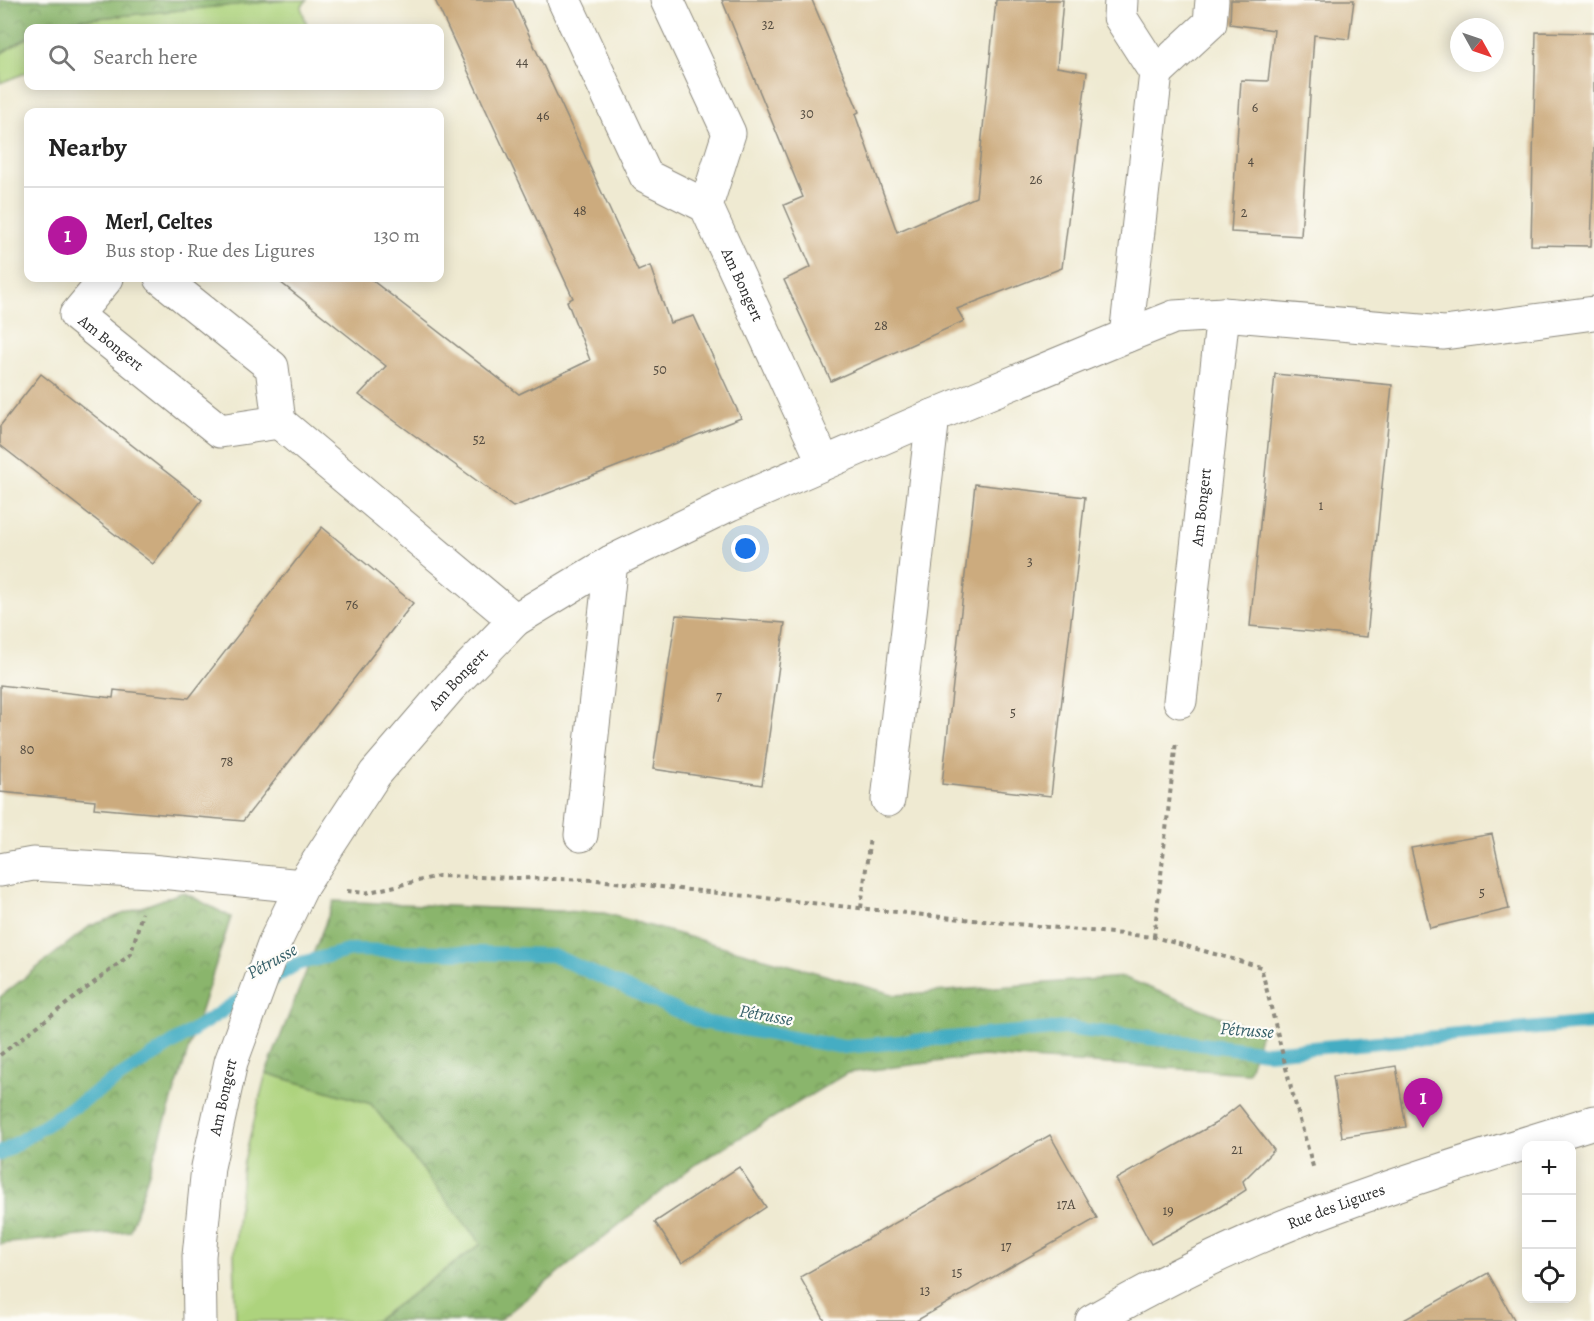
<!DOCTYPE html>
<meta charset="utf-8">
<style>
:root{--surface:#fff;--page:#f6f6f6;--text:#222;--muted:#767676;--line:#e0e0e0;--accent:#b5179e}
body{margin:0;font-family:Alegreya,serif;background:var(--page);color:var(--text)}
.controls{position:absolute;right:18px;bottom:18px;display:grid;overflow:hidden;border-radius:12px;box-shadow:0 3px 15px #0003}
.controls button{width:54px;height:54px;display:grid;place-items:center;padding:0;border:0;border-bottom:2px solid var(--line);background:var(--surface);color:var(--text);font:30px sans-serif}
.compass{position:absolute;left:1450px;top:18px;width:54px;height:54px;border-radius:50%;background:var(--surface);box-shadow:0 3px 15px #0003;rotate:130deg}
.you{position:absolute;left:746px;top:549px;width:21px;height:21px;margin:-15px;border:4px solid #fff;border-radius:50%;background:#1a73e8;box-shadow:0 0 0 9px #1a73e833}
.badge{display:grid;place-items:center;width:39px;height:39px;border-radius:50%;background:var(--accent);color:#fff;font-size:20px;font-weight:700}
.pin{position:absolute;translate:-50% -50px;filter:drop-shadow(0 2px 3px #0008)}
.pin::after{content:'';position:absolute;top:32px;width:21px;height:18px;background:inherit;clip-path:polygon(0 0,100% 0,50% 100%)}
.list{margin:0;padding:0;list-style:none}
h2{display:flex;justify-content:space-between;align-items:center;height:78px;margin:0;padding:0 24px;font-size:26px}
h2 small{font-size:20px;font-weight:400;color:var(--muted)}
.list li{display:grid;grid-template-columns:39px 1fr auto;gap:18px;align-items:center;box-sizing:border-box;height:96px;padding:0 24px;border-top:2px solid var(--line)}
.list b{display:block;font-size:22px;white-space:nowrap}
.list p{margin:0;font-size:20px;white-space:nowrap;color:var(--muted)}
.list em{font-size:20px;font-style:normal;color:var(--muted)}
.icon{flex:none;width:33px;height:33px;fill:none;stroke:currentColor;stroke-width:2;stroke-linecap:round;stroke-linejoin:round}
.map{position:relative;flex:none;width:1594px;height:1321px;overflow:hidden}
.search{position:absolute;background:var(--surface);box-shadow:0 3px 15px #0003;left:24px;top:24px;width:420px;height:66px;display:flex;align-items:center;gap:15px;box-sizing:border-box;padding:0 21px;border-radius:12px;color:var(--muted);font-size:22px}
.panel{position:absolute;background:var(--surface);box-shadow:0 3px 15px #0003;left:24px;top:108px;width:420px;height:174px;border-radius:12px}
.map>svg:first-child{display:block}
.green{fill:#add37d;stroke:#6c7f54;stroke-width:1.5}
.forest{fill:url(#forest-crowns);stroke:#5a704c;stroke-width:1.5}
.lines{fill:none;stroke-linecap:round;stroke-linejoin:round}
.stream{stroke:#44adc3;stroke-width:14}
.building{fill:#ccab7e}
.minor-casing{stroke:#8d8a7e;stroke-width:35}
.path{stroke:#8d8a7e;stroke-width:4;stroke-dasharray:4.5 4.5;stroke-linecap:butt}
.minor{stroke:#fff;stroke-width:33}
.labels{text-anchor:middle;dominant-baseline:central;stroke-width:4.5;stroke-linejoin:round;paint-order:stroke}
.number-label{font-size:14px;fill:#534b40}
.street-label{font-size:16px;fill:#2b2b2b;stroke:#fdfcf7}
.water-label{font-size:18px;font-style:italic;fill:#355f68;stroke:#fdfcf7}
</style>
<div class="map">
<svg width="1594" height="1321" viewBox="0 0 1594 1321">
<defs>
<pattern id="forest-crowns" width="20" height="18" patternUnits="userSpaceOnUse" patternTransform="scale(1.5)"><rect width="20" height="18" fill="#8ab56c"/><path d="M2 6a3 3 0 1 1 6 0M12 15a3 3 0 1 1 6 0" fill="none" stroke="#719359"/></pattern>
</defs>
<rect width="100%" height="100%" fill="#fdfcf7"/>
<filter id="ink" filterUnits="userSpaceOnUse"><feTurbulence type="fractalNoise" baseFrequency=".0167" numOctaves="2"/><feDisplacementMap in="SourceGraphic" scale="12" xChannelSelector="R" yChannelSelector="G"/><feConvolveMatrix kernelMatrix="1 2 1 2 8 2 1 2 1" color-interpolation-filters="sRGB"/></filter>
<filter id="wash" filterUnits="userSpaceOnUse"><feTurbulence type="fractalNoise" baseFrequency=".008" numOctaves="4" result="noise"/><feDisplacementMap in="SourceGraphic" scale="24" xChannelSelector="R" yChannelSelector="G"/><feGaussianBlur stdDeviation="1.35" result="paint"/><feColorMatrix in="noise" values="0 0 0 0 0 0 0 0 0 0 0 0 0 0 0 0 0 1.4 0 .05"/><feComposite in="paint" operator="in"/></filter>
<g filter="url(#wash)">
<rect width="100%" height="100%" fill="#efead2"/>
<g class="green">
<path d="M 287,0 L 307,0 L 301,7 L 308,28 L 44,28 L 55,22 Z"/>
<path d="M 28,37 L 28,72 L 0,83 L 0,54 Z"/>
<path d="M 266,1073 L 371,1103 L 481,1244 L 375,1321 L 236,1321 L 234,1253 L 243,1165 Z"/>
</g>
<g class="forest">
<path d="M 0,0 L 287,0 L 55,22 L 43,28 L 28,28 L 28,37 L 0,54 Z"/>
<path d="M 183,892 L 231,917 L 130,1231 L 0,1244 L 0,997 L 90,926 Z"/>
<path d="M 334,901 L 604,913 L 896,995 L 1123,977 L 1261,1033 L 1248,1073 L 983,1056 L 847,1073 L 693,1166 L 498,1321 L 375,1321 L 481,1244 L 371,1104 L 266,1073 Z"/>
</g>
<g class="lines">
<g class="stream">
<path d="M 267,982 L 297,964 L 352,950 L 552,955 L 702,1022 L 843,1047 L 1065,1028 L 1267,1052 L 1594,1023"/>
<path d="M 0,1154 L 249,994"/>
</g>
</g>
<g id="blocks">
<g class="building">
<path d="M 435,0 L 513,0 L 638,271 L 650,266 L 670,323 L 694,316 L 741,418 L 513,507 L 359,395 L 386,366 L 275,278 L 369,278 L 519,394 L 590,360 L 567,301 L 573,298 Z"/>
<path d="M 722,0 L 812,0 L 859,112 L 855,114 L 897,232 L 976,197 L 996,0 L 1063,0 L 1057,67 L 1087,72 L 1062,268 L 957,309 L 964,321 L 831,381 L 784,280 L 811,267 L 784,205 L 803,197 Z"/>
<path d="M 1231,0 L 1354,0 L 1349,39 L 1314,35 L 1301,236 L 1231,232 L 1241,80 L 1268,81 L 1274,30 L 1230,24 Z"/>
<path d="M 1536,32 L 1594,33 L 1594,160 L 1591,246 L 1531,245 Z"/>
<path d="M 41,374 L 202,500 L 153,564 L 0,445 L 0,426 Z"/>
<path d="M 1275,374 L 1392,385 L 1367,637 L 1250,626 Z"/>
<path d="M 975,484 L 1085,497 L 1051,796 L 942,784 Z"/>
<path d="M 322,527 L 413,603 L 243,821 L 94,808 L 95,801 L 0,792 L 0,685 L 113,698 L 114,690 L 189,698 Z"/>
<path d="M 676,615 L 785,623 L 762,785 L 653,769 Z"/>
<path d="M 1492,834 L 1509,909 L 1430,928 L 1411,848 Z"/>
<path d="M 1396,1066 L 1406,1127 L 1342,1137 L 1333,1076 Z"/>
<path d="M 1239,1105 L 1274,1150 L 1243,1181 L 1246,1190 L 1218,1208 L 1151,1244 L 1116,1179 L 1216,1123 Z"/>
<path d="M 1050,1135 L 1097,1218 L 916,1321 L 825,1321 L 800,1277 Z"/>
<path d="M 739,1167 L 766,1207 L 682,1263 L 655,1222 Z"/>
<path d="M 1488,1273 L 1515,1321 L 1402,1321 Z"/>
</g>
</g>
</g>
<g filter="url(#ink)">
<use href="#blocks" fill-opacity="0" stroke="#8d8a7e" stroke-width="1.5"/>
<g class="lines">
<defs>
<g id="minor">
<path id="s1" d="M 564,0 L 646,176 L 706,206 L 824,463"/>
<path d="M 667,0 L 729,133 L 706,206"/>
<path d="M 1121,0 L 1120,17 L 1156,73 L 1126,336"/>
<path d="M 1156,73 L 1210,23 L 1212,0"/>
<path id="s2" d="M 107,278 L 76,315 L 220,431 L 279,422"/>
<path d="M 161,278 L 272,367 L 279,422 L 515,620"/>
<path id="s3" d="M 1180,701 L 1223,314"/>
<path d="M 888,800 L 933,416"/>
<path d="M 581,835 L 611,562"/>
<path d="M 0,870 L 33,864 L 150,871 L 302,886"/>
<path id="s4" d="M 200,1321 L 199,1256 L 208,1167 L 231,1062 L 275,942 L 302,886 L 375,774 L 450,687 L 515,620 L 611,562 L 730,504 L 933,416 L 1126,336 L 1174,317 L 1223,314 L 1444,333 L 1594,313"/>
<path id="s5" d="M 1092,1321 C 1166,1279 1246,1239 1326,1210 C 1414,1177 1504,1150 1594,1122"/>
</g>
</defs>
<use href="#minor" class="minor-casing"/>
<g class="path">
<path d="M 347,891 L 365,893 L 439,876 L 596,880 L 952,918 L 1154,937 L 1261,967 L 1291,1088 L 1314,1170"/>
<path d="M 861,908 L 870,837"/>
<path d="M 1154,937 L 1176,741"/>
<path d="M 0,1055 L 131,954 L 142,913"/>
</g>
<use href="#minor" class="minor"/>
</g>
</g>
<g class="labels">
<g class="number-label">
<text x="768" y="24">32</text>
<text x="522" y="61">44</text>
<text x="1255" y="107">6</text>
<text x="807" y="113">30</text>
<text x="543" y="115">46</text>
<text x="1251" y="160">4</text>
<text x="1036" y="179">26</text>
<text x="580" y="210">48</text>
<text x="1244" y="212">2</text>
<text x="881" y="325">28</text>
<text x="660" y="369">50</text>
<text x="479" y="439">52</text>
<text x="1321" y="505">1</text>
<text x="1030" y="561">3</text>
<text x="352" y="604">76</text>
<text x="719" y="696">7</text>
<text x="1013" y="712">5</text>
<text x="27" y="749">80</text>
<text x="227" y="761">78</text>
<text x="1482" y="892">5</text>
<text x="1237" y="1149">21</text>
<text x="1066" y="1204">17A</text>
<text x="1168" y="1210">19</text>
<text x="1006" y="1246">17</text>
<text x="957" y="1272">15</text>
<text x="925" y="1290">13</text>
</g>
<g class="street-label">
<text stroke="none"><textPath href="#s1" startOffset="348">Am Bongert</textPath></text>
<text stroke="none"><textPath href="#s2" startOffset="93">Am Bongert</textPath></text>
<text stroke="none"><textPath href="#s3" startOffset="195">Am Bongert</textPath></text>
<text stroke="none"><textPath href="#s4" startOffset="712">Am Bongert</textPath></text>
<text stroke="none"><textPath href="#s4" startOffset="226">Am Bongert</textPath></text>
<text stroke="none"><textPath href="#s5" startOffset="270">Rue des Ligures</textPath></text>
</g>
<g class="water-label">
<text transform="translate(272 961) rotate(-29)">Pétrusse</text>
<text transform="translate(766 1015) rotate(10)">Pétrusse</text>
<text transform="translate(1247 1030) rotate(4)">Pétrusse</text>
</g>
</g>
</svg>
<div class="controls">
<button>+</button>
<button>−</button>
<button><svg class="icon" aria-label="locate" viewBox="0 0 24 24"><circle cx="12" cy="12" r="6"/><path d="M12 2v4M12 18v4M2 12h4M18 12h4"/></svg></button>
</div>
<svg class="compass" viewBox="-18 -18 36 36"><path d="M0-13l5 13h-10z" fill="#e53935"/><path d="M0 13l5-13h-10z" fill="#767676"/></svg>
<div class="you"></div>
<div class="pin badge" style="left:1423px;top:1128px">1</div>
<div class="search"><svg class="icon" aria-label="search" viewBox="0 0 24 24"><circle cx="10" cy="10" r="6"/><path d="M15 15l6 6"/></svg>Search here</div>
<section class="panel">
<h2>Nearby<small></small></h2>
<ul class="list">
<li><span class="badge">1</span><div><b>Merl, Celtes</b><p>Bus stop · Rue des Ligures</p></div><em>130 m</em></li>
</ul>
</section>
</div>
